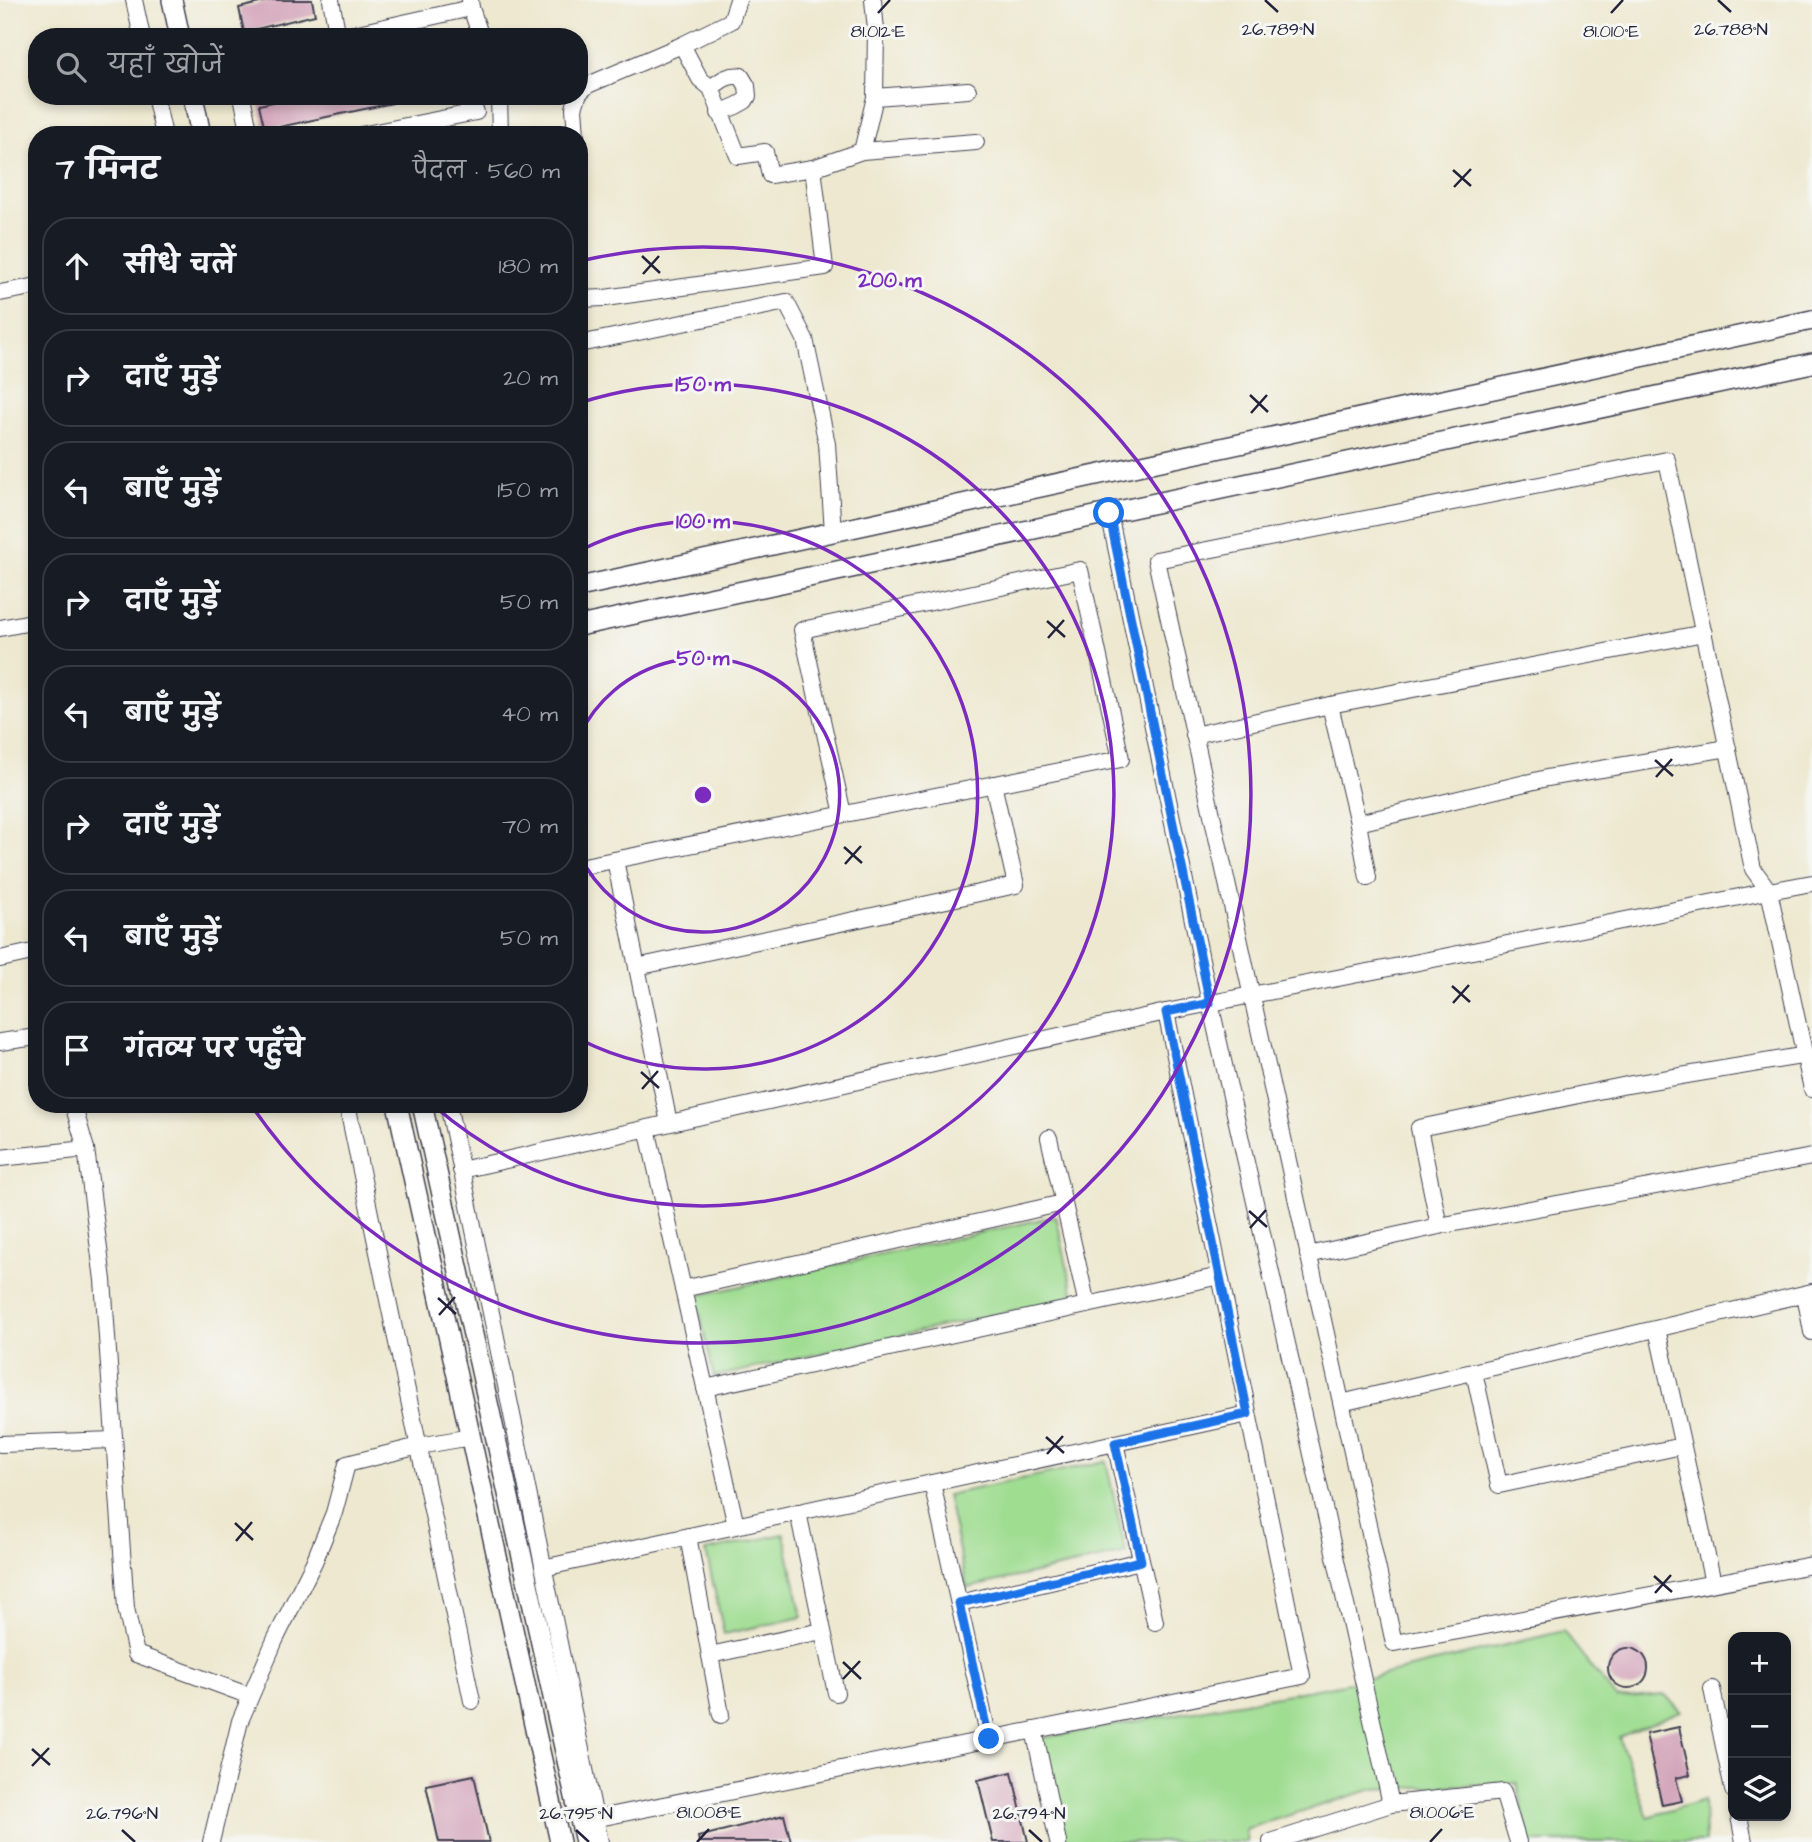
<!DOCTYPE html>
<html lang="hi">
<meta charset="utf-8">
<style>
:root{--surface:#171b24;--page:#242831;--text:#f1f3f6;--muted:#9ea1a6;--line:#363941}
body{margin:0;font-family:"Architects Daughter","Playpen Sans Deva",sans-serif;background:var(--page);color:var(--text)}
.controls{position:absolute;right:21px;bottom:21px;display:grid;overflow:hidden;border-radius:14px;box-shadow:0 4px 10px #0003}
.controls button{width:63px;height:63px;display:grid;place-items:center;padding:0;border:0;border-bottom:2px solid var(--line);background:var(--surface);color:var(--text);font:35px sans-serif}
.stop{position:absolute;width:21px;height:21px;margin:-16px;border:5px solid #1a73e8;border-radius:50%;background:#fff}
.stop.end{background:#1a73e8;border-color:#fff;box-shadow:0 2px 7px #0008}
.list{margin:0;padding:0;list-style:none}
h2{display:flex;justify-content:space-between;align-items:center;height:91px;margin:0;padding:0 28px;font-size:30px}
h2 small{font-size:23px;font-weight:400;color:var(--muted)}
.list li{display:grid;grid-template-columns:46px 1fr auto;gap:21px;align-items:center;box-sizing:border-box;height:98px;margin:0 14px 14px;padding:0 14px;border:2px solid var(--line);border-radius:28px}
.list b{display:block;font-size:26px;white-space:nowrap}
.list em{font-size:23px;font-style:normal;color:var(--muted)}
.icon{flex:none;width:38px;height:38px;fill:none;stroke:currentColor;stroke-width:2;stroke-linecap:round;stroke-linejoin:round}
.map{position:relative;flex:none;width:1812px;height:1842px;overflow:hidden}
.search{position:absolute;background:var(--surface);box-shadow:0 4px 10px #0003;left:28px;top:28px;width:560px;height:77px;display:flex;align-items:center;gap:18px;box-sizing:border-box;padding:0 24px;border-radius:28px;color:var(--muted);font-size:26px}
.panel{position:absolute;background:var(--surface);box-shadow:0 4px 10px #0003;left:28px;top:126px;width:560px;height:987px;border-radius:28px}
.map>svg:first-child{display:block}
.green{fill:#9fdd91;stroke:#608066;stroke-width:2}
.building{fill:#d2a1b8}
.lines{fill:none;stroke-linecap:round;stroke-linejoin:round}
.minor-casing{stroke:#404051;stroke-width:18}
.tertiary-casing{stroke:#404051;stroke-width:22}
.minor{stroke:#fff;stroke-width:16}
.tertiary{stroke:#fff;stroke-width:19}
.route{stroke:#1a73e8;stroke-width:9}
.ticks{fill:none;stroke:#22223b;stroke-width:2.5}
.ring{fill:none;stroke:#7b2cbf;stroke-width:3.5}
.ticks-label{font-size:18px;text-anchor:middle;fill:#22223b;stroke:#f6f6f2;stroke-width:6;stroke-linejoin:round;paint-order:stroke}
.centre{fill:#7b2cbf;stroke:#f6f6f2;stroke-width:3.5}
.ring-label{font-size:21px;text-anchor:middle;font-weight:bold;fill:#7b2cbf;stroke:#f6f6f2;stroke-width:6;stroke-linejoin:round;paint-order:stroke}
</style>
<div class="map">
<svg width="1812" height="1842" viewBox="0 0 1812 1842">
<rect width="100%" height="100%" fill="#f6f6f2"/>
<filter id="ink" filterUnits="userSpaceOnUse"><feTurbulence type="fractalNoise" baseFrequency=".0143" numOctaves="2"/><feDisplacementMap in="SourceGraphic" scale="14" xChannelSelector="R" yChannelSelector="G"/><feConvolveMatrix kernelMatrix="1 2 1 2 8 2 1 2 1" color-interpolation-filters="sRGB"/></filter>
<filter id="wash" filterUnits="userSpaceOnUse"><feTurbulence type="fractalNoise" baseFrequency=".00686" numOctaves="4" result="noise"/><feDisplacementMap in="SourceGraphic" scale="28" xChannelSelector="R" yChannelSelector="G"/><feGaussianBlur stdDeviation="1.57" result="paint"/><feColorMatrix in="noise" values="0 0 0 0 0 0 0 0 0 0 0 0 0 0 0 0 0 1.4 0 .05"/><feComposite in="paint" operator="in"/></filter>
<g filter="url(#wash)">
<rect width="100%" height="100%" fill="#ede8cf"/>
<g class="green">
<path d="M 1056,1216 L 1074,1297 L 714,1377 L 696,1296 Z"/>
<path d="M 1106,1461 L 1126,1553 L 967,1588 L 947,1495 Z"/>
<path d="M 784,1534 L 802,1617 L 724,1634 L 706,1551 Z"/>
<path d="M 1563,1631 L 1617,1699 L 1664,1695 L 1681,1711 L 1619,1737 L 1648,1817 L 1704,1800 L 1705,1842 L 1530,1842 L 1517,1783 L 1373,1789 L 1245,1829 L 1247,1842 L 1058,1842 L 1033,1740 L 1344,1684 Z"/>
</g>
<g id="blocks">
<g class="building">
<path d="M 272,0 L 312,0 L 315,15 L 244,32 L 239,8 Z"/>
<path d="M 300,96 L 393,96 L 393,103 L 265,130 L 259,105 Z"/>
<circle cx="1628" cy="1668" r="20"/>
<path d="M 1679,1727 L 1690,1775 L 1676,1778 L 1682,1801 L 1662,1805 L 1646,1734 Z"/>
<path d="M 1012,1772 L 1028,1842 L 993,1842 L 978,1780 Z"/>
<path d="M 474,1775 L 489,1842 L 439,1842 L 426,1785 Z"/>
<path d="M 784,1815 L 791,1842 L 699,1842 L 698,1837 Z"/>
</g>
</g>
</g>
<g filter="url(#ink)">
<use href="#blocks" fill-opacity="0" stroke="#404051" stroke-width="2"/>
<g class="lines">
<defs>
<g id="minor">
<path d="M 134,0 L 142,37"/>
<path d="M 331,0 L 338,37"/>
<path d="M 873,0 L 876,30 L 875,97 L 968,90"/>
<path d="M 471,8 L 481,37"/>
<path d="M 340,37 L 471,8 L 470,0"/>
<path d="M 682,45 L 700,79 L 711,88 L 738,156 L 765,152 L 770,175 L 813,168"/>
<path d="M 711,88 C 721,80 729,74 741,76 L 747,86 L 748,96 L 745,101 L 736,106 L 719,113"/>
<path d="M 579,93 L 588,85 L 682,45 L 731,21 L 738,0"/>
<path d="M 155,96 L 164,135"/>
<path d="M 242,96 L 250,135"/>
<path d="M 499,96 L 500,135"/>
<path d="M 361,135 L 476,112"/>
<path d="M 576,135 L 574,108 L 578,96"/>
<path d="M 862,151 L 976,142"/>
<path d="M 0,293 L 37,286"/>
<path d="M 579,299 L 605,298 L 825,267 L 813,168 L 862,151 L 875,97"/>
<path d="M 579,344 L 786,302 L 805,339 L 827,444 L 833,532"/>
<path d="M 1109,513 L 1210,1003 L 1391,1804"/>
<path d="M 0,628 L 37,621"/>
<path d="M 1330,705 L 1358,823 L 1368,878"/>
<path d="M 1194,735 L 1330,705 L 1704,633"/>
<path d="M 1358,823 L 1547,778 L 1728,748"/>
<path d="M 615,860 L 669,1123"/>
<path d="M 579,867 L 1121,759 L 1080,570 L 802,630 L 843,814"/>
<path d="M 1812,883 L 1769,891 L 1812,1089"/>
<path d="M 0,959 L 37,951"/>
<path d="M 637,967 L 1016,885 L 993,784"/>
<path d="M 0,1042 L 37,1037"/>
<path d="M 73,1104 L 86,1149"/>
<path d="M 347,1104 L 472,1701"/>
<path d="M 448,1104 L 600,1842"/>
<path d="M 647,1128 L 736,1526"/>
<path d="M 1049,1138 L 1087,1305"/>
<path d="M 0,1158 L 86,1149 L 103,1280 L 126,1608 L 136,1654 L 250,1696"/>
<path d="M 461,1170 L 1166,1012 C 1238,998 1311,983 1384,969 L 1769,891 L 1753,869 L 1667,460 L 1156,560 C 1235,921 1314,1282 1394,1643 L 1812,1565"/>
<path d="M 1439,1226 L 1419,1128 L 1627,1085 L 1807,1055"/>
<path d="M 1308,1255 L 1439,1226 L 1812,1157"/>
<path d="M 683,1289 L 1063,1203"/>
<path d="M 1805,1294 L 1812,1332"/>
<path d="M 1657,1329 L 1713,1583"/>
<path d="M 1474,1372 L 1499,1485 L 1682,1446"/>
<path d="M 705,1388 L 1220,1276"/>
<path d="M 1341,1403 L 1812,1292"/>
<path d="M 1115,1443 L 1155,1622"/>
<path d="M 0,1444 L 114,1440"/>
<path d="M 932,1483 L 989,1739"/>
<path d="M 798,1512 L 836,1693"/>
<path d="M 688,1536 L 721,1715"/>
<path d="M 543,1568 L 1248,1414"/>
<path d="M 959,1603 L 1141,1561"/>
<path d="M 710,1655 L 822,1631"/>
<path d="M 1712,1689 L 1733,1790"/>
<path d="M 1034,1730 L 1058,1842"/>
<path d="M 1739,1816 L 1744,1842"/>
<path d="M 594,1819 L 1302,1676 L 1166,1012"/>
<path d="M 211,1842 L 240,1721 L 275,1640 L 314,1562 L 334,1513 L 347,1464 L 419,1446 L 471,1437"/>
<path d="M 1271,1842 L 1391,1804 L 1503,1792 L 1518,1842"/>
</g>
<g id="tertiary">
<path d="M 172,0 L 180,37"/>
<path d="M 193,96 L 201,135"/>
<path d="M 579,587 L 1812,320"/>
<path d="M 579,626 L 1812,363"/>
<path d="M 397,1104 L 560,1842"/>
<path d="M 422,1104 L 585,1842"/>
</g>
</defs>
<use href="#minor" class="minor-casing"/>
<use href="#tertiary" class="tertiary-casing"/>
<use href="#minor" class="minor"/>
<use href="#tertiary" class="tertiary"/>
</g>
</g>
<g class="lines" filter="url(#ink)">
<path class="route" d="M 989,1739 L 959,1603 L 1141,1561 L 1115,1443 L 1248,1414 L 1166,1012 L 1210,1003 L 1109,513"/>
</g>
<path class="ticks" d="M 1265,0 L 1278,12M 1718,0 L 1731,12M 878,13 L 890,0M 1611,13 L 1623,0M 1453,170 L 1471,186M 1454,187 L 1471,169M 642,256 L 660,273M 643,274 L 659,256M 1250,395 L 1268,412M 1251,413 L 1267,395M 1047,621 L 1065,637M 1048,638 L 1064,620M 1655,760 L 1673,776M 1656,777 L 1672,759M 844,847 L 862,863M 845,864 L 861,846M 1452,986 L 1470,1002M 1453,1003 L 1469,985M 641,1072 L 659,1088M 642,1089 L 658,1071M 1249,1211 L 1267,1227M 1250,1228 L 1266,1210M 438,1298 L 456,1314M 439,1315 L 455,1297M 1046,1437 L 1064,1453M 1047,1454 L 1063,1436M 235,1523 L 253,1540M 236,1541 L 252,1522M 1654,1576 L 1672,1592M 1655,1593 L 1671,1575M 843,1662 L 861,1679M 843,1679 L 860,1661M 32,1749 L 50,1765M 32,1766 L 49,1748M 122,1830 L 135,1842M 576,1830 L 589,1842M 1029,1830 L 1042,1842M 697,1842 L 709,1829M 1430,1842 L 1442,1829"/>
<g class="ring">
<path d="M579 736A137 137 0 1 1 579 854"/>
<path d="M581 550A274 274 0 1 1 581 1040"/>
<path d="M579 403A411 411 0 1 1 433 1105"/>
<path d="M580 261A548 548 0 1 1 251 1105"/>
</g>
<g class="ticks-label">
<text x="1278" y="35">26.789°N</text>
<text x="1731" y="35">26.788°N</text>
<text x="1611" y="37">81.010°E</text>
<text x="878" y="37">81.012°E</text>
<text x="709" y="1818">81.008°E</text>
<text x="1442" y="1818">81.006°E</text>
<text x="122" y="1819">26.796°N</text>
<text x="576" y="1819">26.795°N</text>
<text x="1029" y="1819">26.794°N</text>
</g>
<circle cx="703" cy="795" r="10" class="centre"/>
<g class="ring-label">
<text x="890" y="287">200 m</text>
<text x="703" y="391">150 m</text>
<text x="703" y="528">100 m</text>
<text x="703" y="665">50 m</text>
</g>
</svg>
<div class="controls">
<button>+</button>
<button>−</button>
<button><svg class="icon" aria-label="layers" viewBox="0 0 24 24"><path d="M12 4l9 5-9 5-9-5zM3 14l9 5 9-5"/></svg></button>
</div>
<div class="stop" style="left:1109px;top:513px"></div>
<div class="stop end" style="left:989px;top:1739px"></div>
<div class="search"><svg class="icon" aria-label="search" viewBox="0 0 24 24"><circle cx="10" cy="10" r="6"/><path d="M15 15l6 6"/></svg>यहाँ खोजें</div>
<section class="panel">
<h2>7 मिनट<small>पैदल · 560 m</small></h2>
<ul class="list">
<li><svg class="icon" aria-label="ahead" viewBox="0 0 24 24"><path d="M12 20V5M6 11l6-6 6 6"/></svg><div><b>सीधे चलें</b></div><em>180 m</em></li>
<li><svg class="icon" aria-label="right" viewBox="0 0 24 24"><path d="M7 20v-9h11M14 6l5 5-5 5"/></svg><div><b>दाएँ मुड़ें</b></div><em>20 m</em></li>
<li><svg class="icon" aria-label="left" viewBox="0 0 24 24"><path d="M17 20v-9H6M10 6l-5 5 5 5"/></svg><div><b>बाएँ मुड़ें</b></div><em>150 m</em></li>
<li><svg class="icon" aria-label="right" viewBox="0 0 24 24"><path d="M7 20v-9h11M14 6l5 5-5 5"/></svg><div><b>दाएँ मुड़ें</b></div><em>50 m</em></li>
<li><svg class="icon" aria-label="left" viewBox="0 0 24 24"><path d="M17 20v-9H6M10 6l-5 5 5 5"/></svg><div><b>बाएँ मुड़ें</b></div><em>40 m</em></li>
<li><svg class="icon" aria-label="right" viewBox="0 0 24 24"><path d="M7 20v-9h11M14 6l5 5-5 5"/></svg><div><b>दाएँ मुड़ें</b></div><em>70 m</em></li>
<li><svg class="icon" aria-label="left" viewBox="0 0 24 24"><path d="M17 20v-9H6M10 6l-5 5 5 5"/></svg><div><b>बाएँ मुड़ें</b></div><em>50 m</em></li>
<li><svg class="icon" aria-label="arrive" viewBox="0 0 24 24"><path d="M6 21V4h12l-3 4 3 4H6"/></svg><div><b>गंतव्य पर पहुँचे</b></div></li>
</ul>
</section>
</div>
